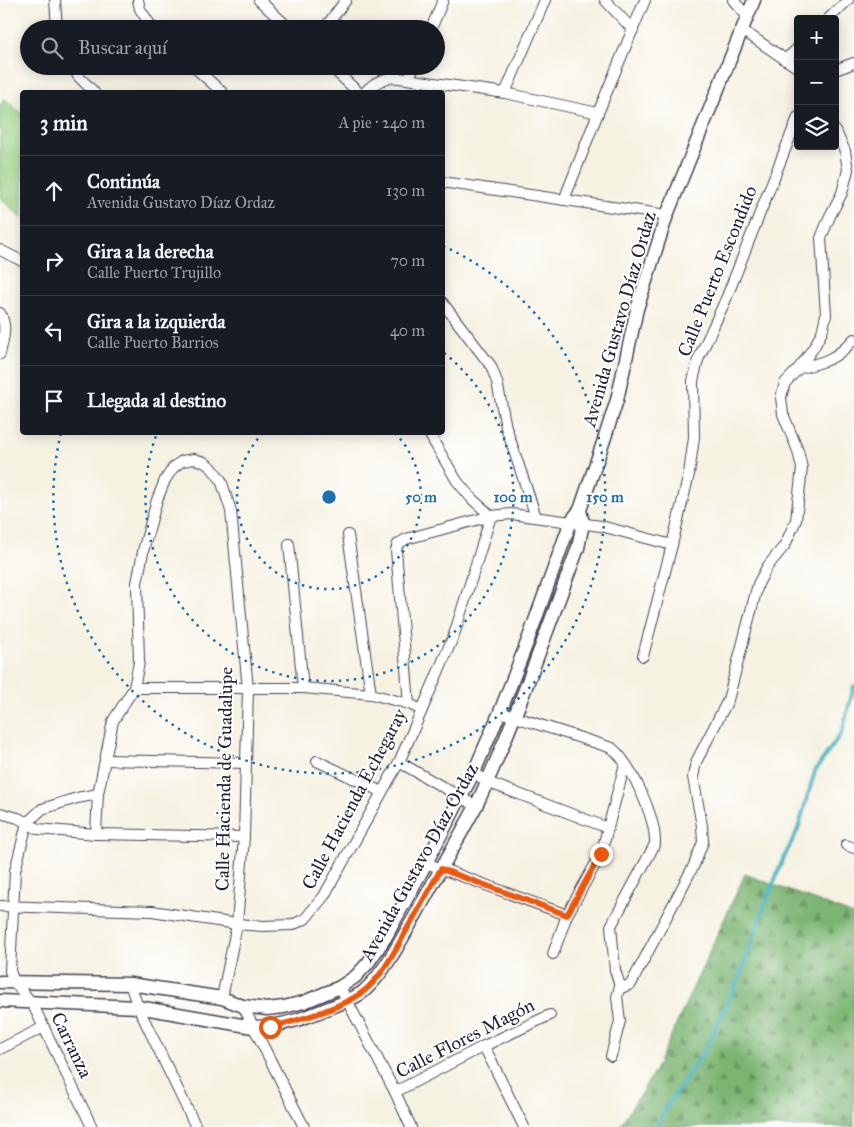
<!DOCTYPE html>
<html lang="es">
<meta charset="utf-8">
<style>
:root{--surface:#171b24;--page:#20242c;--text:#f1f3f6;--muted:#9ea1a6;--line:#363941}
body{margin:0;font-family:"IM FELL Great Primer",serif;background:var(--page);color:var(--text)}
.controls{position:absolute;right:15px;top:15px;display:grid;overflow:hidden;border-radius:5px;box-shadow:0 2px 12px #0003}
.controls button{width:45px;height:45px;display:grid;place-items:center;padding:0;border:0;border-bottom:1px solid var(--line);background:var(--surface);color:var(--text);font:25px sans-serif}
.stop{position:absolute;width:15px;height:15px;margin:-11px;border:4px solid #ea580c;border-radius:50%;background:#fff}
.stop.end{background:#ea580c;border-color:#fff;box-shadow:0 1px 5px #0008}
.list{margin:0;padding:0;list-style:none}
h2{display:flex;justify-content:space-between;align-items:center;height:65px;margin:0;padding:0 20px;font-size:21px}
h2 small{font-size:16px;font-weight:400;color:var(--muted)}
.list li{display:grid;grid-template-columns:32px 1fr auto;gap:15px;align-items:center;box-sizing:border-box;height:70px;padding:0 20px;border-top:1px solid var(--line)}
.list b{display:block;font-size:19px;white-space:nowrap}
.list p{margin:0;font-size:16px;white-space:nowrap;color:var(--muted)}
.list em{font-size:16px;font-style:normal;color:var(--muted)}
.icon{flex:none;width:28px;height:28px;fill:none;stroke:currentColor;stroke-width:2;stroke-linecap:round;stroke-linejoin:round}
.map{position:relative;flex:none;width:854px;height:1127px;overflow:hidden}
.search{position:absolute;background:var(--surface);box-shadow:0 2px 12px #0003;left:20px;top:20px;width:425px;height:55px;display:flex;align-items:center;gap:12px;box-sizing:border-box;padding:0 18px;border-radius:28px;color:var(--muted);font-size:19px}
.panel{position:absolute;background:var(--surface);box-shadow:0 2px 12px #0003;left:20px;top:90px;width:425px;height:345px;border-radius:5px}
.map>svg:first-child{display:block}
.green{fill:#9bd385;stroke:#5e7a60}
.forest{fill:url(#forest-firs);stroke:#4f6c56}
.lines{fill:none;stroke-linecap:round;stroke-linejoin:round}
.stream{stroke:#46b3c2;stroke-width:4}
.minor-casing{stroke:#424154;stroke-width:12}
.tertiary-casing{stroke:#424154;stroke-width:15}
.minor{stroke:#fff;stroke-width:10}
.tertiary{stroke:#fff;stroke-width:12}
.route{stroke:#ea580c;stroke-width:6}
.ring{fill:none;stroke:#1f6fb2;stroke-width:2.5;stroke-dasharray:2.5 5}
.labels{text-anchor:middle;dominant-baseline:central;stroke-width:4;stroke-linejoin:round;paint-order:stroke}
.street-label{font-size:19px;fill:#22223b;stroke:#fff}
.centre{fill:#1f6fb2;stroke:#fff;stroke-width:2.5}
.ring-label{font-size:15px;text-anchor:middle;font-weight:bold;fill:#1f6fb2;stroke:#fff;stroke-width:4;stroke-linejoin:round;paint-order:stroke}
</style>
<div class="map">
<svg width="854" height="1127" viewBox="0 0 854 1127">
<defs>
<pattern id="forest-firs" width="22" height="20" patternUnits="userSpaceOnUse" patternTransform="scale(1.25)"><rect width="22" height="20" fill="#7cb572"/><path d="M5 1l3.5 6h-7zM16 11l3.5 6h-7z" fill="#65935f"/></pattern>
</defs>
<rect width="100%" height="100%" fill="#fff"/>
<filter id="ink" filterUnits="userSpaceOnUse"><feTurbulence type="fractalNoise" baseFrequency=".02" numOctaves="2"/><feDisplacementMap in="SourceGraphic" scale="10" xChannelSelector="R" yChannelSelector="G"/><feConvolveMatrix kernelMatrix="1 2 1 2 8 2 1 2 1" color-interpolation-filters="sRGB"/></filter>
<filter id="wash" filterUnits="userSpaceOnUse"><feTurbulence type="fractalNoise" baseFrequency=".0096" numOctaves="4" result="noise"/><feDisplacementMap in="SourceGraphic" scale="20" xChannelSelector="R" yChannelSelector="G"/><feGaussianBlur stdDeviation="1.12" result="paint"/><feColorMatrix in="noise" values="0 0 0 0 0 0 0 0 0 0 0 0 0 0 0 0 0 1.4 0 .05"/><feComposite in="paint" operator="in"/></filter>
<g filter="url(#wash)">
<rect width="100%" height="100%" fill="#f6f2e2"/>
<path class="green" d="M 5,99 L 22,114 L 22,218 L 0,198 L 0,105 Z"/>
<path class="forest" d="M 745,874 L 854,915 L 854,1127 L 619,1127 L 655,1071 Z"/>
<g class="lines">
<path class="stream" d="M 657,1127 L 665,1110 L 708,1045 L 740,976 L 762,913 L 781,864 L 798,829 L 815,771 L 842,732 L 854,686"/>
</g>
</g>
<g filter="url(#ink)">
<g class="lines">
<defs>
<g id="minor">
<path d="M 55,0 L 57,29"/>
<path d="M 138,0 L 140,9 L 153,29"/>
<path d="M 259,0 L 290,29"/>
<path d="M 605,0 L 633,30"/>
<path d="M 733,0 L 747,16"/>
<path d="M 828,19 L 848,0"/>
<path d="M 324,29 L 346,0"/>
<path d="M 431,29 L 443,0"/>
<path d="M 742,30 L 798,68"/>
<path d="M 785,60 L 798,48"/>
<path d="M 72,66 L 78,76 L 94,92"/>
<path d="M 193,66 L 222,92"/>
<path d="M 330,66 L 358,92"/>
<path d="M 835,70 L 854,63"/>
<path d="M 409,79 L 414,66"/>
<path d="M 365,92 C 373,83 381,80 392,77 L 505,93 L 598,113"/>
<path d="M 505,93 L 545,0"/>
<path d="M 442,182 L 667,215"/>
<path d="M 564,200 L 598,113 L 645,0"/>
<path d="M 0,250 L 22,261"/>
<path d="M 442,302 L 491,366 L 497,382 L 506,427 L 536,517"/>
<path d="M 0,313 C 8,327 3,339 0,354"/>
<path d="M 799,368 C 823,363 837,359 854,339"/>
<path d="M 428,432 L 457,481 L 472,499 L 491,516"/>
<path d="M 348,535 L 371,694"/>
<path d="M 289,544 L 303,688"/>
<path d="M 643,656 L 672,545 L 689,474 L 694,437 L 693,381 L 698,360 L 726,299 L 798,117"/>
<path d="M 134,688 L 303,688 L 371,694 L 409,704"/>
<path d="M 422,710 L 409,704 L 396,550 L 398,544 L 406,539 L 491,516 L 511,514 L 601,526 L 672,545"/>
<path d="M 500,712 L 612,748 C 632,765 656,818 655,844 L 611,926 L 615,970 L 620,986 L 617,997 L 620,1021 L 611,1056"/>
<path d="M 105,760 L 246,763"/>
<path d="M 317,761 L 382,792"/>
<path d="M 399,762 L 476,806"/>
<path d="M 474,772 L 487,782 L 608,828"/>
<path d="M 0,813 L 18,818 L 38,829 L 96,834 L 244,837"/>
<path d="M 96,834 L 98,794 L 113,721 L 134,688 L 139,662 L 137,583 L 144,547 L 157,500 L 165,480 L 173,468 L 182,461 L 194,459 L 204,462 L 212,468 L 221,480 L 231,511 L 248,689 L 244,837 L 237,924 L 222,998"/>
<path d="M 846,845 L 854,848"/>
<path d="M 426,863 L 567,915"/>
<path d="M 0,906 L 152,911 L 237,924 L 263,926 L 292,925 L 305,919 L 324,896 L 399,762 L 422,710 L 454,635 L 491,516"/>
<path d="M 553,954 L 567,915 L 601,854 L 625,764"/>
<path d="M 130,984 L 138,1007 L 196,1127"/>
<path d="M 620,986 L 624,987 L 631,984 L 694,865 L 703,842 L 702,826 L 693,777 L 696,762 L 728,700 L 758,584 L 767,567 L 785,545 L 796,520 L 802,468 L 798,451 L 783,414 L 781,397 L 785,383 L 799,368 L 814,347 L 822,332 L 826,315 L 821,238 L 830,216 L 842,193 L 848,170 L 845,151 L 835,130"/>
<path d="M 340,987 L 395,1092 L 411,1127"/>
<path d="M 243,1006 L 304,1127"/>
<path d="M 484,1046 L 524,1127"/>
<path d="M 0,1049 L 44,1027"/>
<path d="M 395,1092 L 484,1046 L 550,1015"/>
<path d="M 92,1127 L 32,1003 L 14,982 L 10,971 L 15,871 L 27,823 L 42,809 L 77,798 L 98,794"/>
</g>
<g id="tertiary">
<path d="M 0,982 L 130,984 L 222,998 L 243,1006 L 267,1009 L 284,1007 L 304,1002 L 340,987 L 355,977 L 368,963 L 385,938 L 426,863 L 474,772 L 500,712 L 528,640 L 571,521 L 580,510 L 605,437 L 617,400 L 637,309 L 667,215 L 754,0"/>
<path d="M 0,1001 L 138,1007 L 253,1027 C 283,1027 307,1017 334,1006 C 344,1002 356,998 364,991 C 386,971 400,941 415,916 C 435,879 456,843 476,806 C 515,723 545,635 578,548 L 583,523 L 580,510"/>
</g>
</defs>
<use href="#minor" class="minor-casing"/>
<use href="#tertiary" class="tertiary-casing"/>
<use href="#minor" class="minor"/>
<use href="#tertiary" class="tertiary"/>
</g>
</g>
<g class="lines" filter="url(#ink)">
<path class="route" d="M 270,1027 C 295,1022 343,1007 363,992 C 382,977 394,953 405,933 C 417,912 429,890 441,869 L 567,915 L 601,854"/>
</g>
<g class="ring">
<path d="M395 433A92 92 0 1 1 263 433"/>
<path d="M444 353A184 184 0 1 1 157 433"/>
<path d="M443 246A276 276 0 1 1 61 433"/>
</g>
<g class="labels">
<g class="street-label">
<text transform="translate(717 271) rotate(-68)">Calle Puerto Escondido</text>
<text transform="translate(619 319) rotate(-74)">Avenida Gustavo Díaz Ordaz</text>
<text transform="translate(224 779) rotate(-89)">Calle Hacienda de Guadalupe</text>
<text transform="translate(354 799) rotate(-62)">Calle Hacienda Echegaray</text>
<text transform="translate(419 862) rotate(-61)">Avenida Gustavo Díaz Ordaz</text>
<text transform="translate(465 1038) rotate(-27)">Calle Flores Magón</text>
<text transform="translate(72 1045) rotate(64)">Carranza</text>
</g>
</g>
<circle cx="329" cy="497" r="8" class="centre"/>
<g class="ring-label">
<text x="421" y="502">50 m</text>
<text x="513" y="502">100 m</text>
<text x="605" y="502">150 m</text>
</g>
</svg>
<div class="controls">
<button>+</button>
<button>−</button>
<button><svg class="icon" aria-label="layers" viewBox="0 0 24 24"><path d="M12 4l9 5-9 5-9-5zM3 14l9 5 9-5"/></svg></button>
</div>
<div class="stop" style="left:270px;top:1027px"></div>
<div class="stop end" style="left:601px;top:854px"></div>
<div class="search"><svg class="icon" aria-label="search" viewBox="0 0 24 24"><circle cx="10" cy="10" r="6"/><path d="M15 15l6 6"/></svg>Buscar aquí</div>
<section class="panel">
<h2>3 min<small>A pie · 240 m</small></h2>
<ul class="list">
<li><svg class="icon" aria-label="ahead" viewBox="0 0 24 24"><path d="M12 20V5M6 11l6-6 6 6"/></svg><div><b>Continúa</b><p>Avenida Gustavo Díaz Ordaz</p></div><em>130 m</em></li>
<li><svg class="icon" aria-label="right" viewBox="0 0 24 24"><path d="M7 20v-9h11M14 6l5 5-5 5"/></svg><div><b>Gira a la derecha</b><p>Calle Puerto Trujillo</p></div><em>70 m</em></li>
<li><svg class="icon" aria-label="left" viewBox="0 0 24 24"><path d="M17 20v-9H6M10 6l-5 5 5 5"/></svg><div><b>Gira a la izquierda</b><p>Calle Puerto Barrios</p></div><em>40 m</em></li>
<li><svg class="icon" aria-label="arrive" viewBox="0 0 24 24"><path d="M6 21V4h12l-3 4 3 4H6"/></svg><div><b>Llegada al destino</b></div></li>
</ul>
</section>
</div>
